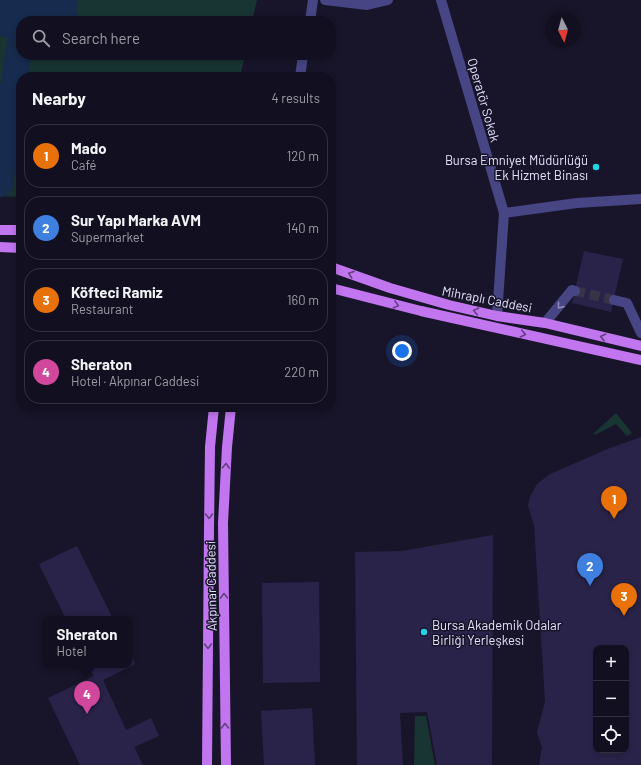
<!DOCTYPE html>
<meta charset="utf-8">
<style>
:root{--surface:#121020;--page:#1f1e2d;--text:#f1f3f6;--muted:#9c9da5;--line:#31303e;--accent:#24d2e5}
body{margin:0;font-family:Barlow,sans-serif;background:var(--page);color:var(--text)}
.controls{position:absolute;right:12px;bottom:12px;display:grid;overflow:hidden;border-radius:8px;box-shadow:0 2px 6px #0003}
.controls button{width:36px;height:36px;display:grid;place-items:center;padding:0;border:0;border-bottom:1px solid var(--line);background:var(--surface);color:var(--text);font:20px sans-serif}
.compass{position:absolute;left:545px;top:12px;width:36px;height:36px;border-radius:50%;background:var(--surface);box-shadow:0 2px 6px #0003;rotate:174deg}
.you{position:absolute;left:402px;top:351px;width:14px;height:14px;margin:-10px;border:3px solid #fff;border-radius:50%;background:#1a73e8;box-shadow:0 0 0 6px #1a73e833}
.badge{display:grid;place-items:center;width:26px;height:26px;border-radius:50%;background:var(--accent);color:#fff;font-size:13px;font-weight:700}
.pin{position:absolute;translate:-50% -33px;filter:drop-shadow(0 1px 2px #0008)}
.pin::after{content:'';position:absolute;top:21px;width:14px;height:12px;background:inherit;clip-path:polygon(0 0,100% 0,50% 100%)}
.popup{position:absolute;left:42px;top:616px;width:90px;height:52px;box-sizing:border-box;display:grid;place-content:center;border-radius:8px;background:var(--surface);filter:drop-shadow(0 1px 3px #0005);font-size:13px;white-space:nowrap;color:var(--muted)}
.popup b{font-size:15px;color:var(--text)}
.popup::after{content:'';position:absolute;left:50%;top:100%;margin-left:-8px;border:8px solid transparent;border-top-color:var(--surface)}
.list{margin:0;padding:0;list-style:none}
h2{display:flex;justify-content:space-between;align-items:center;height:52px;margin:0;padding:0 16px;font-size:17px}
h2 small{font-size:13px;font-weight:400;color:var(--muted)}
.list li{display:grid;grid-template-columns:26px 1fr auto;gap:12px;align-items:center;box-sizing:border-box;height:64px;margin:0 8px 8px;padding:0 8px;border:1px solid var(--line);border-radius:16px}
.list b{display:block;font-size:15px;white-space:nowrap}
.list p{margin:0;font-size:13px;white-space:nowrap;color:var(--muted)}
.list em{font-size:13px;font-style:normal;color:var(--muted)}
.icon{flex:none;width:22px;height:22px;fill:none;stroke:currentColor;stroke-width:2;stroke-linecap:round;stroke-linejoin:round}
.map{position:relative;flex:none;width:641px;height:765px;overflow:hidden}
.search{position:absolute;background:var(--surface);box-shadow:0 2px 6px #0003;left:16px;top:16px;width:320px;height:44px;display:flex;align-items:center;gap:10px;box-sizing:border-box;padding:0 14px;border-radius:16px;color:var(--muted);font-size:15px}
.panel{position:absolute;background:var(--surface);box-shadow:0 2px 6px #0003;left:16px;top:72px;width:320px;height:340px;border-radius:16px}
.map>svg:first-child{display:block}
.green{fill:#183433}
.water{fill:#162b4d}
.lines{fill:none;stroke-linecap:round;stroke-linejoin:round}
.river{stroke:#162b4d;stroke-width:26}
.building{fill:#2a2349;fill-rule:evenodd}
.minor-tunnel{stroke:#37344a;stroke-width:10;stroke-dasharray:10 5;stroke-linecap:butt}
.minor{stroke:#474584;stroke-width:10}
.major{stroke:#c175ef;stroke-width:10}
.oneway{stroke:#644083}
.oneway2{stroke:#8e8bba}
.poi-dot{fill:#24d2e5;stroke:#18152a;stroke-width:1.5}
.labels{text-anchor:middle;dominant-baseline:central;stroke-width:3;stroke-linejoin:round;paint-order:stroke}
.street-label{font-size:13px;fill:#e4e1fc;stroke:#18152a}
.poi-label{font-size:13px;fill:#e4e1fc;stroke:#18152a;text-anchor:end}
</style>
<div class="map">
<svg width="641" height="765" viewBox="0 0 641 765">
<rect width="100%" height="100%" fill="#18152a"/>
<g class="green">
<path d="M 0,0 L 257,0 L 252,21 L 21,21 L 21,55 L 245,55 L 240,77 L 21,77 L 21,197 L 0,196 Z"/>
<path d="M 616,413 L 632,433 L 627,436 L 616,424 L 595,435 L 593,434 Z"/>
<path d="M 415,716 L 426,716 L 435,765 L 414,765 Z"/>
</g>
<path class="water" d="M 0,0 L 78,0 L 76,10 L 81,21 L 21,21 L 21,40 L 0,36 Z"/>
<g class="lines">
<path class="river" d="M 0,184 L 4,159 L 6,132 L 21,39"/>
</g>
<g class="building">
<path d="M 584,251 L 623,259 L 611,312 L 572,303 Z"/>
<path d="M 641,437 L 641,765 L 539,765 L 542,747 L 537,733 L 545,701 L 534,525 L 528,506 L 530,497 L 537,484 L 550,474 L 610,448 ZM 596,648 L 626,648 L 626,750 L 596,750 Z"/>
<path d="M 493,535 L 492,765 L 437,765 L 427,712 L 400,713 L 403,765 L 357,765 L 355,552 L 402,551 Z"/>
<path d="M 77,546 L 113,619 L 66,619 L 39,564 Z"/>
<path d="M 319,582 L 320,682 L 263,683 L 262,583 Z"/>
<path d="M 129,651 L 135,664 L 103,680 L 126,730 L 151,718 L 159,736 L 134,747 L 143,765 L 80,765 L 48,698 L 94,676 L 88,665 L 129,665 Z"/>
<path d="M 312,708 L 315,765 L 264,765 L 261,711 Z"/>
</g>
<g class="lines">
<path class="minor-tunnel" d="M 575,291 L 614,300"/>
<g class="minor">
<path d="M 325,0 L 367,5 L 388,0"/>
<path d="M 441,0 L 504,213 L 577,203 L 641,199"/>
<path d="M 310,21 L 313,0"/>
<path d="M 300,77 L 303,55"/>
<path d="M 614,300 L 627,303 L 641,333"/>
<path d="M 497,316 L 504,213"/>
<path d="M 545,323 L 572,290 L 575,291"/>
</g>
<g class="major">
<path d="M 0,230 L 21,230"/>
<path d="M 0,247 L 21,248"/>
<path d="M 331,267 L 390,288 L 449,305 L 497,316 L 545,323 L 641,346"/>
<path d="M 331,288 L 421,311 L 641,360"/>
<path d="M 207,765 L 209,528 L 210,447 L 214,407"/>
<path d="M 226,765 L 223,523 L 227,447 L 231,407"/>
</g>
</g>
<defs><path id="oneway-chevron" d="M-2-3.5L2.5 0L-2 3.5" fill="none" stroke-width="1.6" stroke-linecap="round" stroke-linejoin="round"/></defs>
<g class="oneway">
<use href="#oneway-chevron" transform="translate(351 274) rotate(-160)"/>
<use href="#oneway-chevron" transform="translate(396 305) rotate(15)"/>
<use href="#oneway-chevron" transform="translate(476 311) rotate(-168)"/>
<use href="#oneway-chevron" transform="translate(523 334) rotate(13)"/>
<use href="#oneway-chevron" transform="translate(603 337) rotate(-167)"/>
<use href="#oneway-chevron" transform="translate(226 466) rotate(-87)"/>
<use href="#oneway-chevron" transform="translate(209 516) rotate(91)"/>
<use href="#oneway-chevron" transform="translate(224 596) rotate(-91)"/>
<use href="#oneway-chevron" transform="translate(208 646) rotate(90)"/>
<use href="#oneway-chevron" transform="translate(225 726) rotate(-91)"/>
</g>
<use class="oneway2" href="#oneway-chevron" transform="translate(560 306) rotate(129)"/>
<g class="poi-dot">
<circle cx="596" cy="167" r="4"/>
<circle cx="424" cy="632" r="4"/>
</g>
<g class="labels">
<g class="street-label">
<text transform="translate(484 100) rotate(74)">Operatör Sokak</text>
<text transform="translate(487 299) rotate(11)">Mihraplı Caddesi</text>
<text transform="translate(211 586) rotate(-91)">Akpınar Caddesi</text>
</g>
<g class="poi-label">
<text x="588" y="160">Bursa Emniyet Müdürlüğü<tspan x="588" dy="15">Ek Hizmet Binası</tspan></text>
<text x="432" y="625" text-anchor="start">Bursa Akademik Odalar<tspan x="432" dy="15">Birliği Yerleşkesi</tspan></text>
</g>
</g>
</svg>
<div class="controls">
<button>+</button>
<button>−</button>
<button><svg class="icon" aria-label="locate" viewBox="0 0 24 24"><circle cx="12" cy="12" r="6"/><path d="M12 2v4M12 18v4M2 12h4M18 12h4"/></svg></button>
</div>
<svg class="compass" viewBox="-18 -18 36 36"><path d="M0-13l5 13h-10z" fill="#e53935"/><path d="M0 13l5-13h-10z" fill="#9c9da5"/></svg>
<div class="you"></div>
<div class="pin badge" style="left:614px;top:519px;background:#e8710a">1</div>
<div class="pin badge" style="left:590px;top:586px;background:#3f7fe0">2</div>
<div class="pin badge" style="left:624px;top:616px;background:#e8710a">3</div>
<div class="pin badge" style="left:87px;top:714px;background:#d1479c">4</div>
<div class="popup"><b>Sheraton</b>Hotel</div>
<div class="search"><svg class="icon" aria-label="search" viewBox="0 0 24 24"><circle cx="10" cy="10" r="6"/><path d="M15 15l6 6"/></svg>Search here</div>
<section class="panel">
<h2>Nearby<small>4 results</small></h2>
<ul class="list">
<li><span class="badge" style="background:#e8710a">1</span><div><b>Mado</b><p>Café</p></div><em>120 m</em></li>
<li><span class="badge" style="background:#3f7fe0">2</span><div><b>Sur Yapı Marka AVM</b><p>Supermarket</p></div><em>140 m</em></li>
<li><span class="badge" style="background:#e8710a">3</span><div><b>Köfteci Ramiz</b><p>Restaurant</p></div><em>160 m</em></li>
<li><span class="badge" style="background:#d1479c">4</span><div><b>Sheraton</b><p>Hotel · Akpınar Caddesi</p></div><em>220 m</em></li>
</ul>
</section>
</div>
